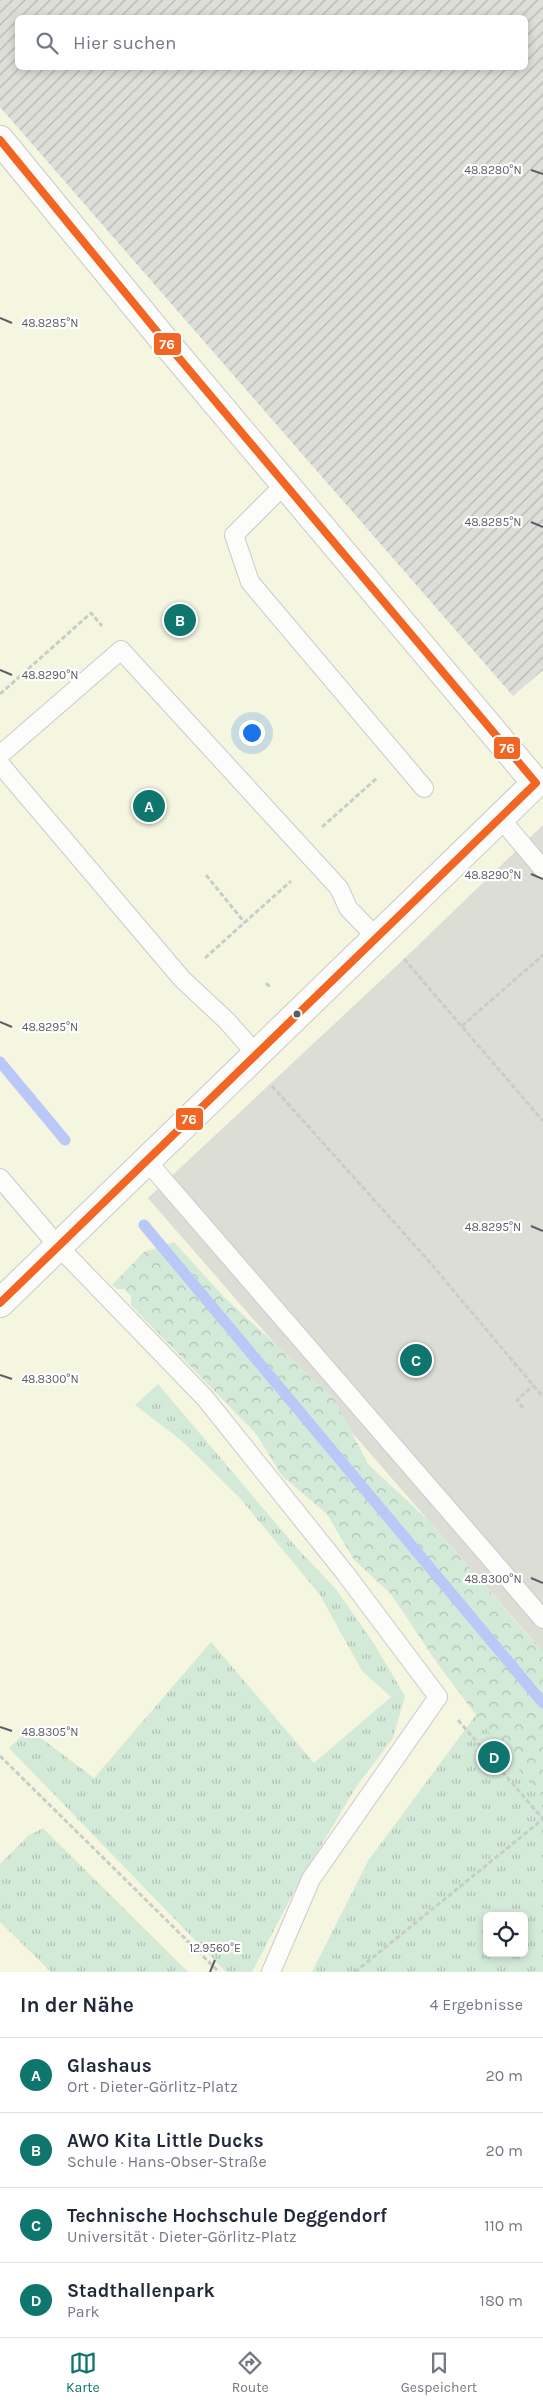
<!DOCTYPE html>
<html lang="de">
<meta charset="utf-8">
<style>
:root{--surface:#fff;--page:#f2f2f3;--text:#1f2937;--muted:#747a83;--line:#e0e1e3;--accent:#0f766e}
body{margin:0;font-family:Karla,sans-serif;background:var(--page);color:var(--text)}
.controls{position:absolute;right:15px;bottom:15px;display:grid;overflow:hidden;border-radius:8px;box-shadow:0 2px 8px #0003}
.controls button{width:45px;height:45px;display:grid;place-items:center;padding:0;border:0;border-bottom:1px solid var(--line);background:var(--surface);color:var(--text);font:25px sans-serif}
.you{position:absolute;left:251px;top:732px;width:18px;height:18px;margin:-12px;border:4px solid #fff;border-radius:50%;background:#1a73e8;box-shadow:0 0 0 8px #1a73e833}
.badge{display:grid;place-items:center;width:32px;height:32px;border-radius:50%;background:var(--accent);color:#fff;font-size:16px;font-weight:700}
.pin{position:absolute;translate:-50% -50%;border:2px solid #fff;box-shadow:0 1px 5px #0006}
.list{margin:0;padding:0;list-style:none}
h2{display:flex;justify-content:space-between;align-items:center;height:65px;margin:0;padding:0 20px;font-size:21px}
h2 small{font-size:16px;font-weight:400;color:var(--muted)}
.list li{display:grid;grid-template-columns:32px 1fr auto;gap:15px;align-items:center;box-sizing:border-box;height:75px;padding:0 20px;border-top:1px solid var(--line)}
.list b{display:block;font-size:19px;white-space:nowrap}
.list p{margin:0;font-size:16px;white-space:nowrap;color:var(--muted)}
.list em{font-size:16px;font-style:normal;color:var(--muted)}
.icon{flex:none;width:28px;height:28px;fill:none;stroke:currentColor;stroke-width:2;stroke-linecap:round;stroke-linejoin:round}
.map{position:relative;flex:none;width:543px;height:1972px;overflow:hidden}
.search{position:absolute;background:var(--surface);box-shadow:0 2px 8px #0003;left:15px;right:15px;top:15px;height:55px;display:flex;align-items:center;gap:12px;box-sizing:border-box;padding:0 18px;border-radius:8px;color:var(--muted);font-size:19px}
.sheet{height:365px;background:var(--surface)}
nav{display:flex;justify-content:space-around;align-items:center;box-sizing:border-box;height:70px;border-top:1px solid var(--line);background:var(--surface);font-size:14px;color:var(--muted)}
nav a{display:grid;justify-items:center;gap:2px}
nav .on{color:var(--accent)}
.map>svg:first-child{display:block}
.commercial{fill:#f4f6e0}
.industrial{fill:url(#industrial-furrows);fill-rule:evenodd}
.education{fill:#dcddd5}
.grass{fill:url(#grass-tufts);fill-rule:evenodd}
.forest{fill:url(#forest-crowns)}
.lines{fill:none;stroke-linecap:round;stroke-linejoin:round}
.stream{stroke:#bac8f8;stroke-width:11}
.service-casing{stroke:#cacaca;stroke-width:20}
.minor-casing{stroke:#cacaca;stroke-width:30}
.path{stroke:#c8cdcc;stroke-width:3;stroke-dasharray:5 2.5;stroke-linecap:butt}
.service{stroke:#fcfcfb;stroke-width:18}
.minor{stroke:#fcfcfb;stroke-width:28}
.bus-1-casing{stroke:#fff;stroke-width:11}
.bus-1{stroke:#f26522;stroke-width:8}
.ticks{fill:none;stroke:#5c5d66;stroke-width:2}
.bus-dot{fill:#5c5d66;stroke:#fff;stroke-width:2}
.ticks-label{font-size:12px;text-anchor:middle;fill:#5c5d66;stroke:#fff;stroke-width:4.5;stroke-linejoin:round;paint-order:stroke}
.line-badge{stroke:#fff;stroke-width:2}
.badge-label{font-size:14px;text-anchor:middle;font-weight:bold;fill:#fff}
</style>
<div class="map">
<svg width="543" height="1972" viewBox="0 0 543 1972">
<defs>
<pattern id="industrial-furrows" width="10" height="10" patternUnits="userSpaceOnUse" patternTransform="scale(1.25)"><rect width="10" height="10" fill="#ddded8"/><path d="M-1 1l2-2M0 10L10 0M9 11l2-2" fill="none" stroke="#b6b7b3"/></pattern>
<pattern id="grass-tufts" width="24" height="20" patternUnits="userSpaceOnUse" patternTransform="scale(1.25)"><rect width="24" height="20" fill="#d4ead9"/><path d="M3 7l-1-3M5 7V3M7 7l1-3M15 17l-1-3M17 17v-4M19 17l1-3" fill="none" stroke="#afc1b4"/></pattern>
<pattern id="forest-crowns" width="20" height="18" patternUnits="userSpaceOnUse" patternTransform="scale(1.25)"><rect width="20" height="18" fill="#d4ead9"/><path d="M2 6a3 3 0 1 1 6 0M12 15a3 3 0 1 1 6 0" fill="none" stroke="#afc1b4"/></pattern>
</defs>
<rect width="100%" height="100%" fill="#ecece7"/>
<path class="commercial" d="M 0,107 L 513,696 L 543,670 L 543,825 L 404,959 L 148,1198 L 532,1639 L 368,1861 L 312,1972 L 0,1972 Z"/>
<path class="industrial" d="M 0,0 L 543,0 L 543,670 L 513,696 L 0,107 ZM 18,18 L 526,18 L 526,68 L 18,68 Z"/>
<path class="education" d="M 543,825 L 543,1652 L 148,1198 L 404,959 Z"/>
<g class="grass">
<path d="M 158,1384 L 296,1547 L 335,1588 L 373,1642 L 405,1696 L 393,1738 L 356,1787 L 296,1888 L 252,1972 L 226,1972 L 9,1748 L 29,1729 L 94,1778 L 211,1642 L 314,1763 L 391,1697 L 362,1671 L 320,1595 L 239,1497 L 182,1441 L 135,1405 Z"/>
<path d="M 532,1639 L 543,1652 L 543,1972 L 312,1972 L 368,1861 ZM 487,1916 L 524,1916 L 524,1953 L 487,1953 Z"/>
<path d="M 43,1828 L 188,1972 L 51,1972 L 0,1922 L 0,1864 L 28,1836 Z"/>
</g>
<path class="forest" d="M 174,1242 L 224,1297 L 334,1398 L 368,1464 L 430,1522 L 543,1653 L 543,1798 L 506,1755 L 437,1663 L 391,1594 L 354,1560 L 327,1514 L 282,1476 L 257,1435 L 131,1305 L 131,1296 L 124,1289 L 117,1289 L 112,1285 L 144,1252 Z"/>
<g class="lines">
<g class="stream">
<path d="M 0,1062 L 65,1140"/>
<path d="M 144,1225 L 543,1703"/>
</g>
<defs>
<g id="service">
<path d="M 285,484 L 234,535 L 250,582 L 424,788"/>
<path d="M 0,755 L 121,650 L 339,888 L 348,908 L 376,937"/>
<path d="M 0,764 L 182,979 L 227,1021 L 256,1054"/>
<path d="M 500,818 L 543,869"/>
<path d="M 147,1161 L 543,1619"/>
<path d="M 0,1178 L 58,1246 L 205,1398 L 345,1573 L 438,1697 L 311,1879 L 271,1972"/>
</g>
<path id="minor" d="M 0,140 L 163,339 L 536,783 L 0,1303"/>
</defs>
<use href="#service" class="service-casing"/>
<use href="#minor" class="minor-casing"/>
<g class="path">
<path d="M 0,694 L 91,613 L 102,626"/>
<path d="M 322,827 L 377,778"/>
<path d="M 206,875 L 245,923"/>
<path d="M 205,958 L 291,881"/>
<path d="M 404,959 L 543,1121"/>
<path d="M 266,983 L 270,987"/>
<path d="M 462,1026 L 543,955"/>
<path d="M 272,1086 L 427,1259 L 543,1397"/>
<path d="M 523,1408 L 517,1400 L 534,1385"/>
<path d="M 458,1720 L 543,1819"/>
<path d="M 0,1756 L 219,1972"/>
<path d="M 355,1972 L 543,1819"/>
</g>
<use href="#service" class="service"/>
<use href="#minor" class="minor"/>
<defs>
<path id="bus-1" d="M 0,140 L 163,339 L 536,783 L 0,1303"/>
</defs>
<use href="#bus-1" class="bus-1-casing"/>
<use href="#bus-1" class="bus-1"/>
</g>
<path class="ticks" d="M 531,170 L 543,174M 0,318 L 12,323M 531,522 L 543,527M 0,670 L 12,675M 531,874 L 543,879M 0,1022 L 12,1027M 531,1226 L 543,1231M 0,1375 L 12,1379M 531,1578 L 543,1583M 0,1727 L 12,1731M 210,1972 L 215,1960"/>
<circle class="bus-dot" cx="297" cy="1014" r="4.5"/>
<g class="ticks-label">
<text x="493" y="174">48.8280°N</text>
<text x="50" y="327">48.8285°N</text>
<text x="493" y="526">48.8285°N</text>
<text x="50" y="679">48.8290°N</text>
<text x="493" y="879">48.8290°N</text>
<text x="50" y="1031">48.8295°N</text>
<text x="493" y="1231">48.8295°N</text>
<text x="50" y="1383">48.8300°N</text>
<text x="493" y="1583">48.8300°N</text>
<text x="50" y="1736">48.8305°N</text>
<text x="215" y="1952">12.9560°E</text>
</g>
<g class="line-badge">
<rect x="153" y="332" width="29" height="24" rx="5" fill="#f26522"/>
<rect x="493" y="736" width="28" height="24" rx="5" fill="#f26522"/>
<rect x="175" y="1107" width="29" height="24" rx="5" fill="#f26522"/>
</g>
<g class="badge-label">
<text x="167" y="349">76</text>
<text x="507" y="753">76</text>
<text x="189" y="1124">76</text>
</g>
</svg>
<div class="controls">
<button><svg class="icon" aria-label="locate" viewBox="0 0 24 24"><circle cx="12" cy="12" r="6"/><path d="M12 2v4M12 18v4M2 12h4M18 12h4"/></svg></button>
</div>
<div class="you"></div>
<div class="pin badge" style="left:149px;top:806px">A</div>
<div class="pin badge" style="left:180px;top:620px">B</div>
<div class="pin badge" style="left:416px;top:1360px">C</div>
<div class="pin badge" style="left:494px;top:1757px">D</div>
<div class="search"><svg class="icon" aria-label="search" viewBox="0 0 24 24"><circle cx="10" cy="10" r="6"/><path d="M15 15l6 6"/></svg>Hier suchen</div>
</div>
<section class="sheet">
<h2>In der Nähe<small>4 Ergebnisse</small></h2>
<ul class="list">
<li><span class="badge">A</span><div><b>Glashaus</b><p>Ort · Dieter-Görlitz-Platz</p></div><em>20 m</em></li>
<li><span class="badge">B</span><div><b>AWO Kita Little Ducks</b><p>Schule · Hans-Obser-Straße</p></div><em>20 m</em></li>
<li><span class="badge">C</span><div><b>Technische Hochschule Deggendorf</b><p>Universität · Dieter-Görlitz-Platz</p></div><em>110 m</em></li>
<li><span class="badge">D</span><div><b>Stadthallenpark</b><p>Park</p></div><em>180 m</em></li>
</ul>
</section>
<nav>
<a class="on"><svg class="icon" aria-label="map" viewBox="0 0 24 24"><path d="M3 6l6-2 6 2 6-2v14l-6 2-6-2-6 2zM9 4v14M15 6v14"/></svg>Karte</a>
<a><svg class="icon" aria-label="directions" viewBox="0 0 24 24"><path d="M12 3l9 9-9 9-9-9zM9 14v-3h6M13 9l2 2-2 2"/></svg>Route</a>
<a><svg class="icon" aria-label="saved" viewBox="0 0 24 24"><path d="M7 4h10v16l-5-4-5 4z"/></svg>Gespeichert</a>
</nav>
